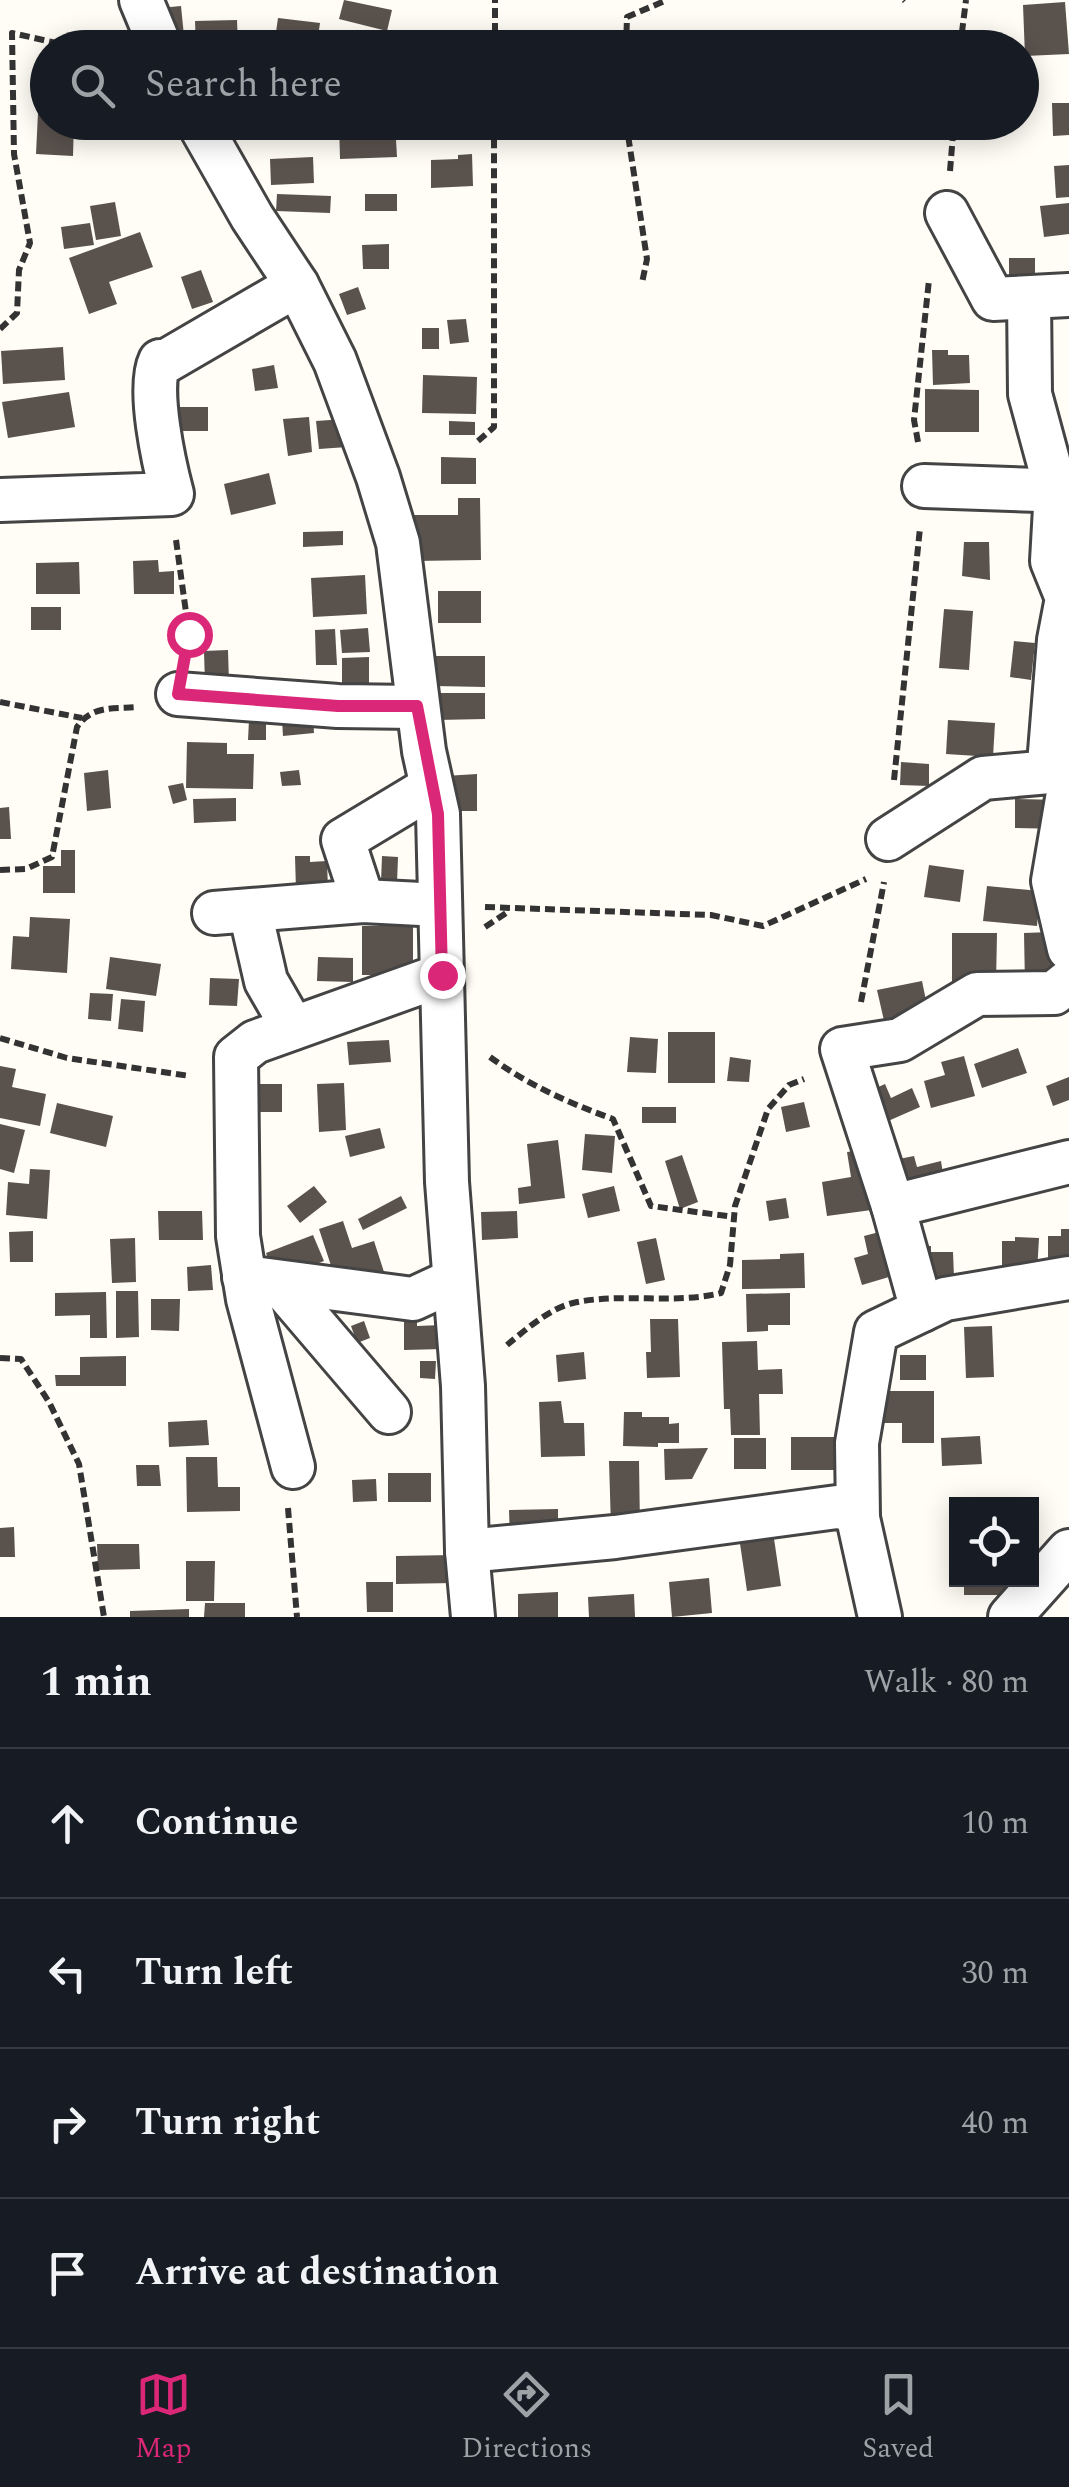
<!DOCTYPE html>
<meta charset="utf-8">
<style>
:root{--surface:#171b24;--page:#20242c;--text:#f1f3f6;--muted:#9ea1a6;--line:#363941;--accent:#db2777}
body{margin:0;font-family:Spectral,serif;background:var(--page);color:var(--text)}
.controls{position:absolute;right:30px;bottom:30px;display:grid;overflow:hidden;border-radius:0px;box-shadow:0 5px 25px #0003}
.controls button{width:90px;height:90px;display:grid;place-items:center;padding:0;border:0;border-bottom:2px solid var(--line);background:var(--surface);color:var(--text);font:50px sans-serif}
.stop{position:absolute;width:30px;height:30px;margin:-22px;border:8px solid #db2777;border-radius:50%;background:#fff}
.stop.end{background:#db2777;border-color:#fff;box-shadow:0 2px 10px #0008}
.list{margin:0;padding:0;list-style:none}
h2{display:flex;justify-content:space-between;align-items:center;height:130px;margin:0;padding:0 40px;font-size:42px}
h2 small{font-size:32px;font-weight:400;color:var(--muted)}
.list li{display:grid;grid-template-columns:65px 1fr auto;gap:30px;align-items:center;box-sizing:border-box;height:150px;padding:0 40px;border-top:2px solid var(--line)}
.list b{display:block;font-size:38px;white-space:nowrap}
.list em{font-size:32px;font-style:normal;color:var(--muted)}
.icon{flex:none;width:55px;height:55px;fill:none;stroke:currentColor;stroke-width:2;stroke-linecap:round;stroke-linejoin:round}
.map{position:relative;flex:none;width:1069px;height:1617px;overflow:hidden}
.search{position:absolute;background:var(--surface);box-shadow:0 5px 25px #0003;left:30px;right:30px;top:30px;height:110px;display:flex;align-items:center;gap:25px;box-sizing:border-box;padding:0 35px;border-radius:55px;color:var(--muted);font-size:38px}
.sheet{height:730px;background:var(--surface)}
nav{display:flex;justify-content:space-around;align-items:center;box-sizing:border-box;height:140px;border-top:2px solid var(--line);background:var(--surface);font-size:28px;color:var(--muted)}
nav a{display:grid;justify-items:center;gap:5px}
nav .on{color:var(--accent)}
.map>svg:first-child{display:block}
.building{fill:#5a524d}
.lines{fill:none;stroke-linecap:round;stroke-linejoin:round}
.minor-casing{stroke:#444;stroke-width:48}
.path{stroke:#333;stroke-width:6;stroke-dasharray:10 5;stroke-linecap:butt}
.minor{stroke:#fff;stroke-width:42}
.route{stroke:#db2777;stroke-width:12}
</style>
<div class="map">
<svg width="1069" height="1617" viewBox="0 0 1069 1617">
<rect width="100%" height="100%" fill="#fffdf5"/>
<g class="building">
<path d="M 344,0 L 392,10 L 387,31 L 339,19 Z"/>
<path d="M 1065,2 L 1069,54 L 1025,56 L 1023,5 Z"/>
<path d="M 181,6 L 184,36 L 163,37 L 160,8 Z"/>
<path d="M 278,18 L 320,23 L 317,44 L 275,39 Z"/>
<path d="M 237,20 L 238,48 L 196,48 L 195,21 Z"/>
<path d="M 387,36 L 388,48 L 343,48 L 343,39 Z"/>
<path d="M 1052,103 L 1069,103 L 1069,135 L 1053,136 Z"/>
<path d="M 38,113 L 48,113 L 48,122 L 74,122 L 73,156 L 36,154 Z"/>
<path d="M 339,122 L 395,122 L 397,157 L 340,159 Z"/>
<path d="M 472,154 L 473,186 L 431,188 L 431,160 L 458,159 L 458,155 Z"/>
<path d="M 313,157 L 314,183 L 271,185 L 270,159 Z"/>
<path d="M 1069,165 L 1069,197 L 1056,198 L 1054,166 Z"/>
<path d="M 277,194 L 331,196 L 330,213 L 276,211 Z"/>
<rect x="365" y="194" width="32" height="17"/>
<path d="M 115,202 L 121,236 L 96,240 L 90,206 Z"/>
<path d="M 1069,203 L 1069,234 L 1044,237 L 1040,206 Z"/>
<path d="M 90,223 L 94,245 L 64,249 L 61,227 Z"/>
<path d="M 140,232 L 153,267 L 109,282 L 117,304 L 89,314 L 69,258 Z"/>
<path d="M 389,244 L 389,269 L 363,269 L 362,245 Z"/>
<rect x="1009" y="258" width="26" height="27"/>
<path d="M 201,270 L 213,302 L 192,309 L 181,277 Z"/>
<path d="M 358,287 L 366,309 L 347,315 L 339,294 Z"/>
<path d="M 466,319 L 469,342 L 450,344 L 447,320 Z"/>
<rect x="422" y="328" width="17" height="21"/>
<path d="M 63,347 L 65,380 L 3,384 L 1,351 Z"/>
<path d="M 932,350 L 948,350 L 948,355 L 969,355 L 970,383 L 933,385 Z"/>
<path d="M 274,365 L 278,388 L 255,391 L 252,369 Z"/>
<path d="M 423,375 L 477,377 L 476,414 L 422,413 Z"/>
<path d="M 925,389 L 979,390 L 979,432 L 925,432 Z"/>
<path d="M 69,392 L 75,427 L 8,438 L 2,402 Z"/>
<rect x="170" y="407" width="38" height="24"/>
<path d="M 309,417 L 312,452 L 288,456 L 283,419 Z"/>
<path d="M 344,419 L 347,447 L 319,449 L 316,421 Z"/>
<path d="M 449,421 L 475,422 L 475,435 L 449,435 Z"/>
<path d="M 441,457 L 476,458 L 476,484 L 441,484 Z"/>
<path d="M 269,473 L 276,504 L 231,515 L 224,484 Z"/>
<path d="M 458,498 L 480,498 L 481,560 L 414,561 L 414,515 L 458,515 Z"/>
<path d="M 343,531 L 343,545 L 303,547 L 303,532 Z"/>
<path d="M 964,542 L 989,542 L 990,580 L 962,576 Z"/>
<path d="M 158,560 L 159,572 L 174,571 L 174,594 L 134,594 L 133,561 Z"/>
<path d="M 79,562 L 80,594 L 36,594 L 36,563 Z"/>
<path d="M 365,575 L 367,614 L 313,617 L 311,578 Z"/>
<rect x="438" y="591" width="43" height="32"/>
<rect x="31" y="607" width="30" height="23"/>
<path d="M 944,609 L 973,611 L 969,670 L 939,668 Z"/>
<path d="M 368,628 L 370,652 L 342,653 L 340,630 Z"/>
<path d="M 335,629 L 337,665 L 316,665 L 315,630 Z"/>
<path d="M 1014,641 L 1035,643 L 1031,680 L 1010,677 Z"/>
<path d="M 228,650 L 229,683 L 205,684 L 204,651 Z"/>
<path d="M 435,656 L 485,656 L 485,687 L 435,686 Z"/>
<path d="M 369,657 L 369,686 L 342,686 L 342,658 Z"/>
<path d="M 437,693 L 485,693 L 485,719 L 437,720 Z"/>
<path d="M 313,718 L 314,733 L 283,736 L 282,720 Z"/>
<path d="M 249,720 L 266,721 L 266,740 L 248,740 Z"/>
<path d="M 948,720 L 995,723 L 993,757 L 946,754 Z"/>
<path d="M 187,742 L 227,743 L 227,754 L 254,754 L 253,789 L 186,788 Z"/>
<path d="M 901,762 L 929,764 L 929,786 L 900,785 Z"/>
<path d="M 108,770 L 111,808 L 87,811 L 84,773 Z"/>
<path d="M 299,770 L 301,785 L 282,786 L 280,772 Z"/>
<path d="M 477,774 L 477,811 L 447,811 L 445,776 Z"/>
<path d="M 183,783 L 187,800 L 173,804 L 168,786 Z"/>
<path d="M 236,798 L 236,821 L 194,823 L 193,799 Z"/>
<path d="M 1015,799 L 1062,800 L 1062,829 L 1015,828 Z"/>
<path d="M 9,807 L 11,839 L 0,839 L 0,808 Z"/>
<path d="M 61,850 L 75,850 L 75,893 L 43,893 L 43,866 L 61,866 Z"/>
<path d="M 295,856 L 310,856 L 310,862 L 327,861 L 328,889 L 296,890 Z"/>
<path d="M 382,856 L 398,857 L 397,883 L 381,882 Z"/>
<path d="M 929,865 L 964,870 L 960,902 L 924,897 Z"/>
<path d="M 987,886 L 1040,891 L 1037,926 L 983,921 Z"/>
<path d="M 30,917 L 70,919 L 67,973 L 11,969 L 13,936 L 29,937 Z"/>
<path d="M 413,925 L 413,975 L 362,975 L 362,926 Z"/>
<path d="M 1052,932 L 1054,983 L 1025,985 L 1024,933 Z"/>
<path d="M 952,933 L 997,933 L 996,983 L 952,982 Z"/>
<path d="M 110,957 L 161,964 L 156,996 L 106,989 Z"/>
<path d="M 318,957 L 353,958 L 353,982 L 317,981 Z"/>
<path d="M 210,978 L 239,979 L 237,1006 L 209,1005 Z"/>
<path d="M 922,981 L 929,1015 L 885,1025 L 877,990 Z"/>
<path d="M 90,993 L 113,994 L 111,1021 L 88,1019 Z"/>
<path d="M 121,999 L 145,1001 L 143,1032 L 118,1029 Z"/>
<rect x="668" y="1032" width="47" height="51"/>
<path d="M 630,1037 L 658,1039 L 656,1073 L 627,1072 Z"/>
<path d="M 389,1040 L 391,1062 L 349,1065 L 347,1042 Z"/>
<path d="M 1018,1048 L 1027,1073 L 982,1088 L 974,1064 Z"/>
<path d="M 964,1056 L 975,1096 L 931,1108 L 924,1081 L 945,1075 L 941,1062 Z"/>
<path d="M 730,1057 L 751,1060 L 749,1082 L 727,1081 Z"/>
<path d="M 0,1066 L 16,1069 L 12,1087 L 46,1094 L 40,1126 L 0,1118 Z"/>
<path d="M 1069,1077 L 1069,1100 L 1053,1106 L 1046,1086 Z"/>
<path d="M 344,1083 L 346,1130 L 319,1132 L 317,1084 Z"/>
<rect x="259" y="1084" width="23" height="28"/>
<path d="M 885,1084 L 891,1098 L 912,1088 L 920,1107 L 879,1125 L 865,1093 Z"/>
<path d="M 804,1102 L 810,1127 L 786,1132 L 781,1107 Z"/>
<path d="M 57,1103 L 113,1116 L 106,1147 L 50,1133 Z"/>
<rect x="642" y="1107" width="34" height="16"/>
<path d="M 0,1124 L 25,1130 L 14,1173 L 0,1169 Z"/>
<path d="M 380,1128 L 385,1148 L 350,1157 L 345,1136 Z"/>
<path d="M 585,1134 L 615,1136 L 612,1173 L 582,1170 Z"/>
<path d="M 558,1140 L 565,1198 L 519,1204 L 518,1188 L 531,1186 L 527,1144 Z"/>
<path d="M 871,1149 L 879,1209 L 827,1216 L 822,1182 L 851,1177 L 847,1152 Z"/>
<path d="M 682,1155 L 698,1202 L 680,1209 L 665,1161 Z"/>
<path d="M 914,1156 L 917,1167 L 941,1161 L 945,1186 L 897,1195 L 889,1161 Z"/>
<path d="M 30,1169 L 50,1170 L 47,1219 L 6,1215 L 8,1182 L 29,1184 Z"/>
<path d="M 314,1186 L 327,1202 L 300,1223 L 287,1206 Z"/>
<path d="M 614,1186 L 620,1211 L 588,1218 L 582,1194 Z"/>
<path d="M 401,1196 L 407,1208 L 363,1230 L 358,1219 Z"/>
<path d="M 786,1198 L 789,1218 L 769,1221 L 766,1201 Z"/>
<path d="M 158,1211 L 202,1211 L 203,1240 L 159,1240 Z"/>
<path d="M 517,1211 L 518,1238 L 482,1240 L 481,1212 Z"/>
<path d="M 343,1221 L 352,1248 L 374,1241 L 384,1272 L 338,1287 L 319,1229 Z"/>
<path d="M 1061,1229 L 1069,1229 L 1069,1269 L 1048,1269 L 1048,1236 L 1061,1236 Z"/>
<path d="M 887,1230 L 899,1274 L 862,1285 L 854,1258 L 868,1254 L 864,1236 Z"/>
<path d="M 33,1231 L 33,1262 L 10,1262 L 9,1232 Z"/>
<path d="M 313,1235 L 324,1261 L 276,1279 L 266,1253 Z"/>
<path d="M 1015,1237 L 1039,1238 L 1037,1272 L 1002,1270 L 1002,1241 L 1015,1241 Z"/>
<path d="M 135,1238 L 136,1282 L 112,1283 L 110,1239 Z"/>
<path d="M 656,1238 L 665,1280 L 646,1284 L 637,1242 Z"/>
<path d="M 916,1246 L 931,1246 L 931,1252 L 953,1252 L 954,1277 L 917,1277 Z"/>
<path d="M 804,1253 L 805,1288 L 742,1289 L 742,1260 L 780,1259 L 780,1254 Z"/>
<path d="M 211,1265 L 213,1290 L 188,1291 L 187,1267 Z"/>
<path d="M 116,1291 L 138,1291 L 139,1337 L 116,1338 Z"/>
<path d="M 106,1292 L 107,1338 L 90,1338 L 90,1315 L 55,1316 L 55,1293 Z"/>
<path d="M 790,1293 L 790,1325 L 768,1325 L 768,1331 L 747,1332 L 746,1294 Z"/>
<path d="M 151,1299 L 180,1299 L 179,1331 L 151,1330 Z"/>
<path d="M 404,1313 L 417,1313 L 417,1326 L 442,1325 L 443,1349 L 404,1350 Z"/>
<path d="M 650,1319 L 678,1319 L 680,1377 L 647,1378 L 646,1352 L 651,1352 Z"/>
<path d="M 364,1321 L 370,1338 L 357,1343 L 351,1326 Z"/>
<path d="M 992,1326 L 994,1377 L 966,1378 L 964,1327 Z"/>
<path d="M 757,1341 L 758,1370 L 782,1369 L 783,1394 L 759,1394 L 760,1435 L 731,1435 L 730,1409 L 724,1409 L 722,1342 Z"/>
<path d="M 584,1352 L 586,1379 L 558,1382 L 556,1355 Z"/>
<rect x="900" y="1355" width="26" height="25"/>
<path d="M 126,1356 L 126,1386 L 56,1386 L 55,1375 L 80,1375 L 80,1357 Z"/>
<path d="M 420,1361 L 436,1361 L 435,1379 L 420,1378 Z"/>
<path d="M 872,1391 L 934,1391 L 934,1443 L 902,1443 L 902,1423 L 872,1423 Z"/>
<path d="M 561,1401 L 564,1423 L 584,1423 L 585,1456 L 541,1457 L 539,1402 Z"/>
<path d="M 624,1412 L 642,1412 L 642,1417 L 669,1417 L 669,1424 L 679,1423 L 679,1443 L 658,1443 L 658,1447 L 623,1446 Z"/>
<path d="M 207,1420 L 209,1445 L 169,1447 L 168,1422 Z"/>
<path d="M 980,1436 L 982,1464 L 942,1466 L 941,1438 Z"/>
<rect x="791" y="1437" width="45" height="33"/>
<rect x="734" y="1438" width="32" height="31"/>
<path d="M 708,1448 L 692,1479 L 665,1480 L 664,1449 Z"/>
<path d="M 186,1457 L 217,1457 L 218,1487 L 240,1487 L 240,1511 L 187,1512 Z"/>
<path d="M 609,1461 L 639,1461 L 640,1527 L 611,1527 Z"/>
<path d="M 136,1465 L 159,1465 L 161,1486 L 137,1486 Z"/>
<rect x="388" y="1473" width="43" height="29"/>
<path d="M 376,1479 L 377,1501 L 353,1502 L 352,1480 Z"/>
<path d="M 558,1509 L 558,1539 L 510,1540 L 509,1510 Z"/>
<path d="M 772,1525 L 781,1586 L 747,1591 L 738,1530 Z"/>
<path d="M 14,1527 L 15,1557 L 0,1557 L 0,1528 Z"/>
<path d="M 97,1544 L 139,1544 L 140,1569 L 98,1570 Z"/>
<path d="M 454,1555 L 454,1583 L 396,1584 L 396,1556 Z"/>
<path d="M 186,1561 L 215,1561 L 214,1601 L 186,1601 Z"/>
<path d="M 709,1578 L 712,1613 L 672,1617 L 669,1582 Z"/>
<rect x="964" y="1580" width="53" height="15"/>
<path d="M 366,1582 L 393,1582 L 393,1612 L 367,1612 Z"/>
<path d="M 558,1592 L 558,1617 L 518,1617 L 518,1594 Z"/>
<path d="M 634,1594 L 635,1617 L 589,1617 L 588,1597 Z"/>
<path d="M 205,1603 L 245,1603 L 245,1617 L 204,1617 Z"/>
<path d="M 189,1609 L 189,1617 L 130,1617 L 130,1611 Z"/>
</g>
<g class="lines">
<defs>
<g id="minor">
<path d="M 141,0 L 161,48"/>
<path d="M 198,122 L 252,217 L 297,285 L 335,361 L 378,477 L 398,543 L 424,751 L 438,814 L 447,1182 L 463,1386 L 467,1551 L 473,1617"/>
<path d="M 947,213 L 993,299 L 1069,295"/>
<path d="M 1029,298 L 1030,394 L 1056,490 L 1052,561 L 1067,598 L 1059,640 L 1050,752 L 1069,786"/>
<path d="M 924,486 L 1069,491"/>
<path d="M 0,500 L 172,494 C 164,464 147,388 160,361 L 163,363 L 297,285"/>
<path d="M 178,694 L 338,706 L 417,707"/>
<path d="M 1069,787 L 1053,881 L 1069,949"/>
<path d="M 888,839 L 983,778 L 1061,771"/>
<path d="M 363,901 L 343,840 L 431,787"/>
<path d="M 250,911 L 266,981 L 293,1028"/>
<path d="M 214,913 L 363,901 L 440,905"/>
<path d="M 893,1206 L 1069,1162"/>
<path d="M 244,1277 L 413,1299 L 454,1280"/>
<path d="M 278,1282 L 389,1412"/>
<path d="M 922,1310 L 893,1206 L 842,1049 L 900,1040 L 977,994 L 1054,993 L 1069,981"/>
<path d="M 293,1467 L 248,1299 L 238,1236 L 236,1057 L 255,1042 L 442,975"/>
<path d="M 858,1518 L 857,1443 L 876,1332 L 945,1299 L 1069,1278"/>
<path d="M 467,1551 L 615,1537 L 837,1507 L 849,1509 L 858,1518 L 880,1617"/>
<path d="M 1010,1617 L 1069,1551"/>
</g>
</defs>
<use href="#minor" class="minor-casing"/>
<g class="path">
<path d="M 904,0 L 905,1"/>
<path d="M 495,48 L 495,0"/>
<path d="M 626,48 L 627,17 L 667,0"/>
<path d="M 960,48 L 966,0"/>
<path d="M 626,122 L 647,259 L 642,283"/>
<path d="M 950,171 L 954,122"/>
<path d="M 0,329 L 17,313 L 19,270 L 30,243 L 14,154 L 12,33 L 79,48"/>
<path d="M 478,441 L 494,427 L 494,122"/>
<path d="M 918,442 L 914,420 L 929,280"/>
<path d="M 176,540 L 189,634 L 186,651"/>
<path d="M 0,702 L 82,718"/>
<path d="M 894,780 L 920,528"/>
<path d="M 0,870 L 26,869 L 52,857 L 77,727 C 92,705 113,709 138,707"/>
<path d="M 485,907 L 711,915 L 763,926 L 866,879"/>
<path d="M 485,927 L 509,911"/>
<path d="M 861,1002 L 884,882"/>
<path d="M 0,1038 L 67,1058 L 190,1076"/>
<path d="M 490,1057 C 528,1085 569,1103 613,1119 L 651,1206 L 734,1217"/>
<path d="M 507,1345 C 524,1331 550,1308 573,1303 C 621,1292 673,1305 721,1293 L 730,1265 L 735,1206 L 768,1109 L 789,1085 L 804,1079"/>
<path d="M 0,1358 L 21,1359 L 49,1402 L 79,1464 L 104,1617"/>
<path d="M 288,1508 L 297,1617"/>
</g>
<use href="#minor" class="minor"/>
</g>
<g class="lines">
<path class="route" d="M 189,634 L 178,694 L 338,706 L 417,706 L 438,814 L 442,975"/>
</g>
</svg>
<div class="controls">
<button><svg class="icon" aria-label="locate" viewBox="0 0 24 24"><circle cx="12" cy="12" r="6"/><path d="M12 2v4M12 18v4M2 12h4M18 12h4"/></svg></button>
</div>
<div class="stop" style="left:189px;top:634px"></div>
<div class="stop end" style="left:442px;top:975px"></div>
<div class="search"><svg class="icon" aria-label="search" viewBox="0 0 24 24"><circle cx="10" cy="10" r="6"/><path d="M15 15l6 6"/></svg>Search here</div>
</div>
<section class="sheet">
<h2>1 min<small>Walk · 80 m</small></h2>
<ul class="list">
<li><svg class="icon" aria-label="ahead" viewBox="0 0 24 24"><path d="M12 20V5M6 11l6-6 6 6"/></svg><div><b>Continue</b></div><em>10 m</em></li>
<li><svg class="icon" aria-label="left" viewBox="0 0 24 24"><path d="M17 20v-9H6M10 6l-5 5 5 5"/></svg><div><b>Turn left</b></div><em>30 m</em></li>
<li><svg class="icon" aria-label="right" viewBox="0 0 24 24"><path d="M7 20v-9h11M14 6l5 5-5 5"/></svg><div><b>Turn right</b></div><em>40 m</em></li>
<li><svg class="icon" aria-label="arrive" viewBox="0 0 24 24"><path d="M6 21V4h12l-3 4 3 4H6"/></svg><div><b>Arrive at destination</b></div></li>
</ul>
</section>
<nav>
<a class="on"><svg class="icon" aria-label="map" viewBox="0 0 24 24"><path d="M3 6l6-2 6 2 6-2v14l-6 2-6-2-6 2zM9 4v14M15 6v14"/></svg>Map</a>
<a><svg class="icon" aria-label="directions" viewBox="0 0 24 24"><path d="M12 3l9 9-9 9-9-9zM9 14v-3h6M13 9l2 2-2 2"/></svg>Directions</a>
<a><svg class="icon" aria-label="saved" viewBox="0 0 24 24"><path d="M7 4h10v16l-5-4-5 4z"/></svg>Saved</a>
</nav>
